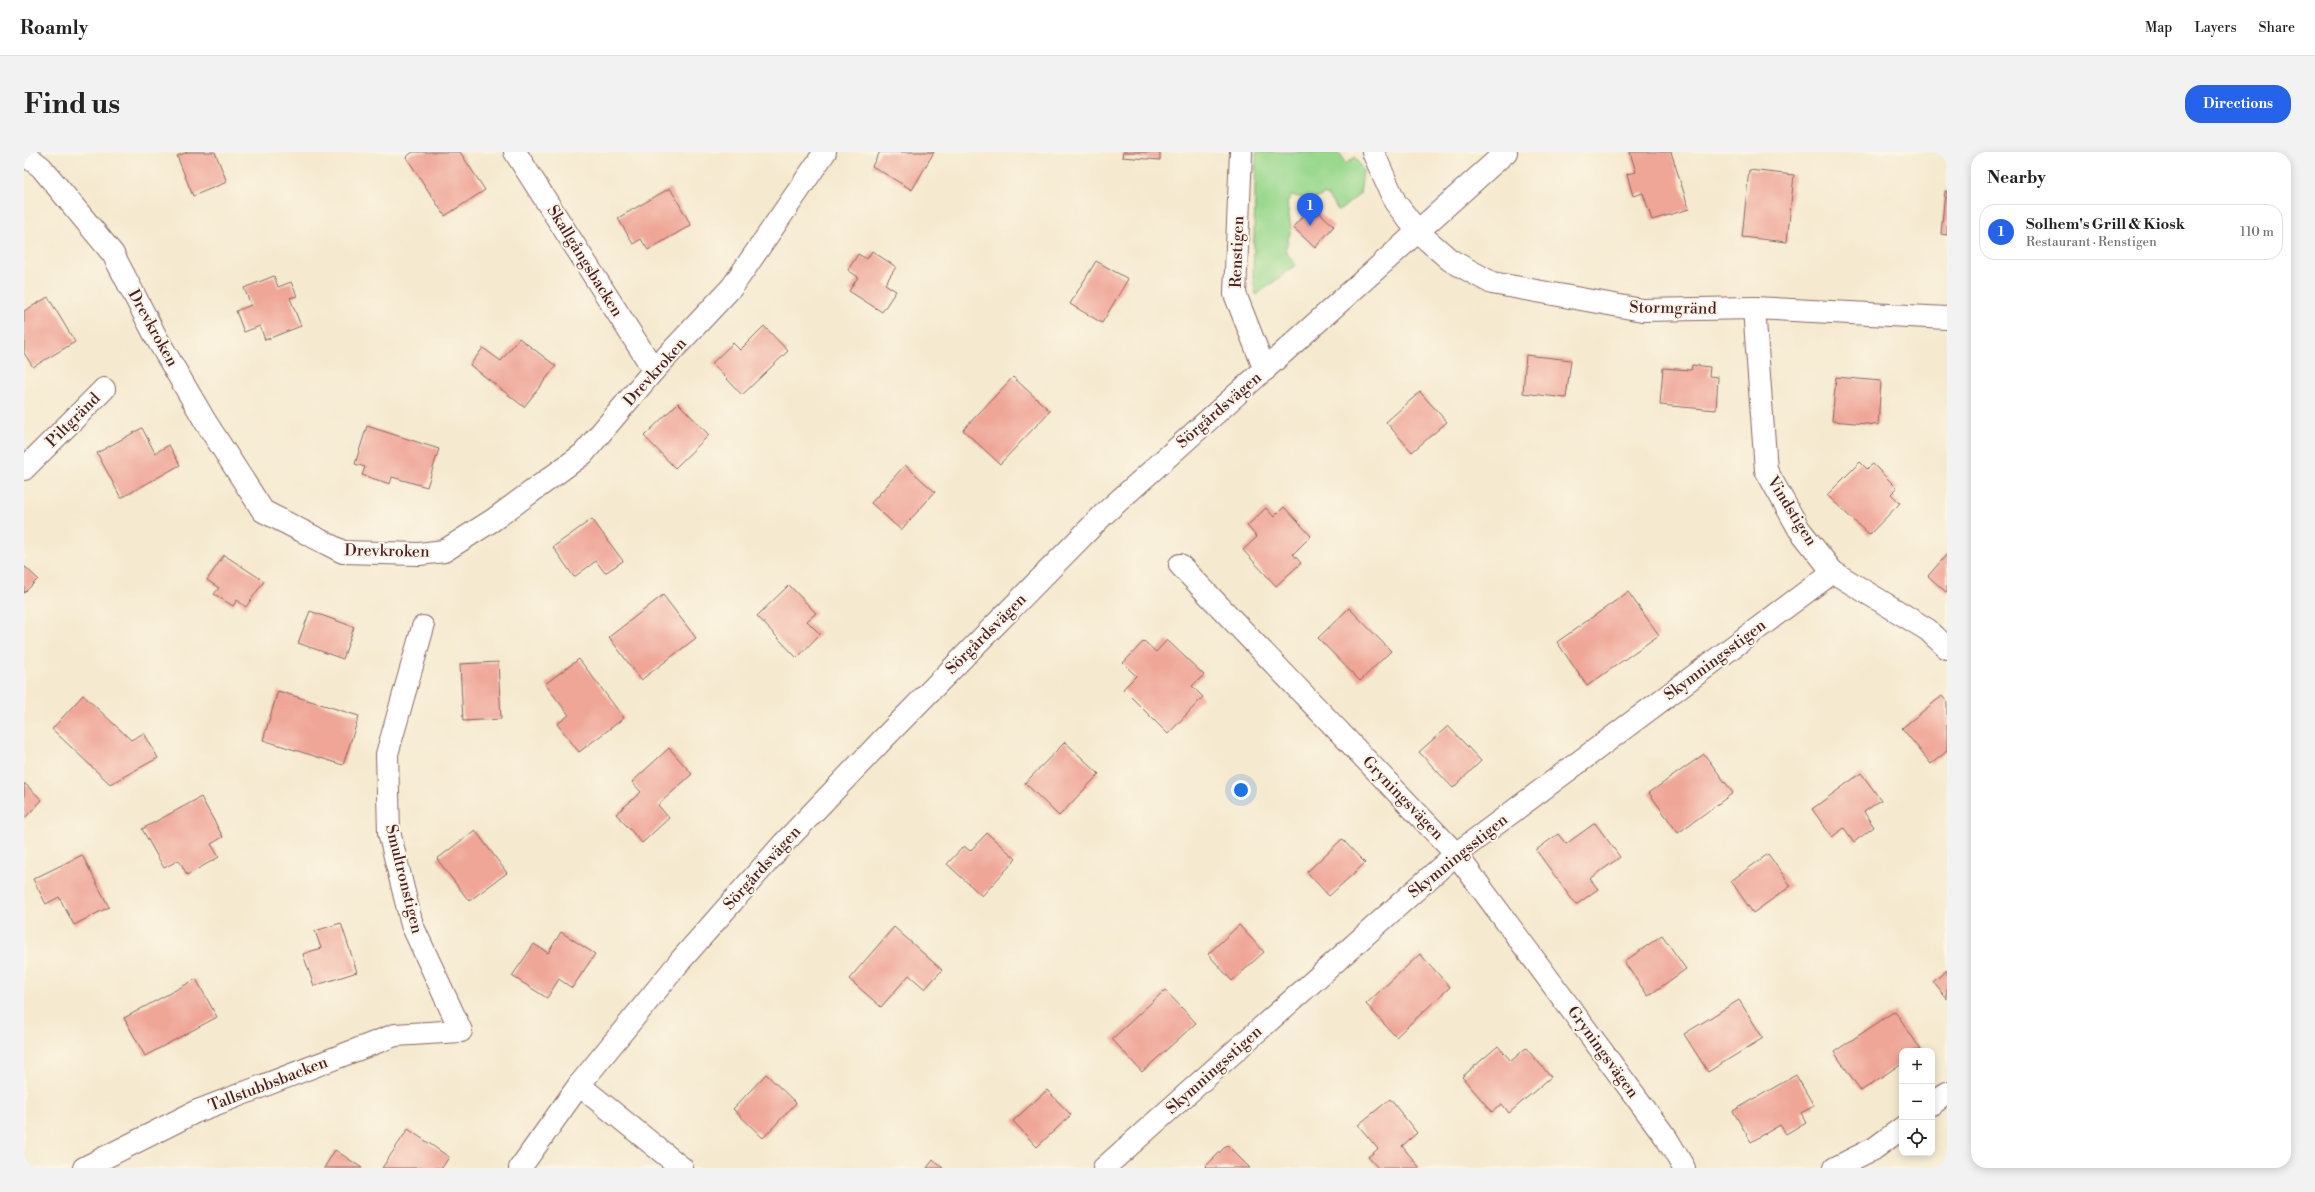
<!DOCTYPE html>
<meta charset="utf-8">
<style>
:root{--surface:#fff;--page:#f2f2f2;--text:#222;--muted:#767676;--line:#e0e0e0;--accent:#2563eb}
body{margin:0;font-family:"Libre Bodoni",serif;background:var(--page);color:var(--text)}
.controls{position:absolute;right:12px;bottom:12px;display:grid;overflow:hidden;border-radius:8px;box-shadow:0 2px 10px #0003}
.controls button{width:36px;height:36px;display:grid;place-items:center;padding:0;border:0;border-bottom:1px solid var(--line);background:var(--surface);color:var(--text);font:20px sans-serif}
.you{position:absolute;left:1217px;top:638px;width:14px;height:14px;margin:-10px;border:3px solid #fff;border-radius:50%;background:#1a73e8;box-shadow:0 0 0 6px #1a73e833}
.badge{display:grid;place-items:center;width:26px;height:26px;border-radius:50%;background:var(--accent);color:#fff;font-size:13px;font-weight:700}
.pin{position:absolute;translate:-50% -33px;filter:drop-shadow(0 1px 2px #0008)}
.pin::after{content:'';position:absolute;top:21px;width:14px;height:12px;background:inherit;clip-path:polygon(0 0,100% 0,50% 100%)}
.list{margin:0;padding:0;list-style:none}
h2{display:flex;justify-content:space-between;align-items:center;height:52px;margin:0;padding:0 16px;font-size:17px}
h2 small{font-size:13px;font-weight:400;color:var(--muted)}
.list li{display:grid;grid-template-columns:26px 1fr auto;gap:12px;align-items:center;box-sizing:border-box;height:56px;margin:0 8px 8px;padding:0 8px;border:1px solid var(--line);border-radius:16px}
.list b{display:block;font-size:15px;white-space:nowrap}
.list p{margin:0;font-size:13px;white-space:nowrap;color:var(--muted)}
.list em{font-size:13px;font-style:normal;color:var(--muted)}
.icon{flex:none;width:22px;height:22px;fill:none;stroke:currentColor;stroke-width:2;stroke-linecap:round;stroke-linejoin:round}
.map{position:relative;flex:none;width:1923px;height:1016px;overflow:hidden;border-radius:16px}
header{display:flex;align-items:center;gap:24px;box-sizing:border-box;height:56px;padding:0 20px;background:var(--surface);border-bottom:1px solid var(--line)}
header strong{font-size:19px}
nav{display:flex;gap:22px;margin-inline-start:auto;font-size:14px}
.intro{display:flex;align-items:center;justify-content:space-between;box-sizing:border-box;height:96px;padding:0 24px}
h1{margin:0;font-size:28px}
.button{padding:10px 18px;border-radius:16px;background:var(--accent);color:#fff;font-size:14px;font-weight:700}
main{display:flex;gap:24px;padding:0 24px}
aside{flex:1;background:var(--surface);border-radius:16px;box-shadow:0 2px 10px #0003}
.map>svg:first-child{display:block}
.park{fill:#99d88d;stroke:#727c5c}
.building{fill:#efa697}
.lines{fill:none;stroke-linecap:round;stroke-linejoin:round}
.minor-casing{stroke:#866664;stroke-width:24}
.tertiary-casing{stroke:#866664;stroke-width:24}
.minor{stroke:#fff;stroke-width:22}
.tertiary{stroke:#fff;stroke-width:22}
.labels{text-anchor:middle;dominant-baseline:central;stroke-width:4;stroke-linejoin:round;paint-order:stroke}
.street-label{font-size:16px;fill:#4a1f2b;stroke:#fcf5e5}
</style>
<header>
<strong>Roamly</strong>
<nav><a>Map</a><a>Layers</a><a>Share</a></nav>
</header>
<div class="intro"><h1>Find us</h1><a class="button">Directions</a></div>
<main>
<div class="map">
<svg width="1923" height="1016" viewBox="0 0 1923 1016">
<rect width="100%" height="100%" fill="#fcf5e5"/>
<filter id="ink" filterUnits="userSpaceOnUse"><feTurbulence type="fractalNoise" baseFrequency=".025" numOctaves="2"/><feDisplacementMap in="SourceGraphic" scale="8" xChannelSelector="R" yChannelSelector="G"/><feConvolveMatrix kernelMatrix="1 2 1 2 8 2 1 2 1" color-interpolation-filters="sRGB"/></filter>
<filter id="wash" filterUnits="userSpaceOnUse"><feTurbulence type="fractalNoise" baseFrequency=".012" numOctaves="4" result="noise"/><feDisplacementMap in="SourceGraphic" scale="16" xChannelSelector="R" yChannelSelector="G"/><feGaussianBlur stdDeviation="0.9" result="paint"/><feColorMatrix in="noise" values="0 0 0 0 0 0 0 0 0 0 0 0 0 0 0 0 0 1.4 0 .05"/><feComposite in="paint" operator="in"/></filter>
<g filter="url(#wash)">
<rect width="100%" height="100%" fill="#f5e9cf"/>
<path class="park" d="M 1232,0 L 1314,0 L 1322,12 L 1331,5 L 1339,19 L 1336,42 L 1315,59 L 1302,42 L 1291,47 L 1268,44 L 1263,51 L 1267,77 L 1261,99 L 1272,113 L 1232,143 L 1229,126 Z"/>
<g id="blocks">
<g class="building">
<path d="M 164,0 L 191,0 L 203,30 L 169,44 L 153,4 Z"/>
<path d="M 389,0 L 436,0 L 461,38 L 421,64 L 382,5 Z"/>
<path d="M 856,0 L 910,0 L 888,38 L 848,14 Z"/>
<path d="M 1099,0 L 1136,0 L 1136,8 L 1098,5 Z"/>
<path d="M 1606,0 L 1647,0 L 1665,57 L 1628,68 L 1619,41 L 1609,44 L 1603,22 L 1612,20 Z"/>
<path d="M 1725,18 L 1770,23 L 1763,90 L 1718,85 Z"/>
<path d="M 646,36 L 667,73 L 624,98 L 617,87 L 609,92 L 594,66 Z"/>
<path d="M 1921,39 L 1923,39 L 1923,83 L 1917,82 Z"/>
<path d="M 1288,54 L 1310,74 L 1291,96 L 1269,75 Z"/>
<path d="M 848,99 L 872,115 L 861,132 L 872,139 L 858,160 L 825,139 L 834,125 L 824,118 L 834,102 L 843,107 Z"/>
<path d="M 1072,109 L 1104,127 L 1078,171 L 1046,152 Z"/>
<path d="M 250,124 L 254,135 L 267,130 L 273,144 L 266,146 L 277,174 L 241,188 L 236,174 L 220,180 L 212,159 L 227,153 L 220,136 Z"/>
<path d="M 24,145 L 51,190 L 9,215 L 0,201 L 0,159 Z"/>
<path d="M 740,174 L 764,199 L 718,243 L 688,211 L 709,191 L 716,198 Z"/>
<path d="M 495,186 L 532,214 L 500,255 L 446,213 L 459,196 L 477,209 Z"/>
<path d="M 1502,203 L 1547,208 L 1542,246 L 1499,241 Z"/>
<path d="M 1668,213 L 1686,215 L 1685,224 L 1694,225 L 1692,258 L 1636,253 L 1639,216 L 1667,218 Z"/>
<path d="M 989,225 L 1026,259 L 976,312 L 939,278 Z"/>
<path d="M 1812,225 L 1857,229 L 1854,273 L 1808,269 Z"/>
<path d="M 1396,240 L 1423,270 L 1388,300 L 1362,270 Z"/>
<path d="M 654,251 L 685,283 L 651,316 L 620,284 Z"/>
<path d="M 343,274 L 415,297 L 403,335 L 368,325 L 366,332 L 338,323 L 341,315 L 331,312 Z"/>
<path d="M 118,276 L 131,301 L 145,293 L 156,313 L 97,346 L 73,301 Z"/>
<path d="M 1836,310 L 1843,317 L 1849,312 L 1873,336 L 1867,342 L 1876,351 L 1845,383 L 1803,343 Z"/>
<path d="M 881,313 L 911,340 L 877,378 L 847,351 Z"/>
<path d="M 1260,355 L 1287,384 L 1269,402 L 1277,411 L 1252,434 L 1219,398 L 1233,385 L 1223,374 L 1242,356 L 1250,365 Z"/>
<path d="M 568,367 L 599,409 L 581,421 L 572,409 L 550,425 L 529,395 Z"/>
<path d="M 1923,402 L 1923,441 L 1904,424 Z"/>
<path d="M 200,403 L 240,429 L 222,455 L 213,448 L 209,454 L 190,442 L 195,436 L 183,428 Z"/>
<path d="M 0,414 L 14,427 L 0,441 Z"/>
<path d="M 765,433 L 792,461 L 783,469 L 796,482 L 773,506 L 733,464 Z"/>
<path d="M 1604,440 L 1635,483 L 1563,534 L 1533,490 Z"/>
<path d="M 639,443 L 672,486 L 617,528 L 585,485 Z"/>
<path d="M 1325,456 L 1367,499 L 1336,529 L 1294,486 Z"/>
<path d="M 286,459 L 330,475 L 319,507 L 274,491 Z"/>
<path d="M 1143,488 L 1180,523 L 1168,534 L 1179,545 L 1144,582 L 1099,537 L 1112,524 L 1099,511 L 1120,489 L 1132,500 Z"/>
<path d="M 555,507 L 600,566 L 555,600 L 533,572 L 545,563 L 521,532 Z"/>
<path d="M 474,510 L 477,567 L 439,569 L 436,512 Z"/>
<path d="M 254,539 L 335,564 L 319,613 L 239,588 Z"/>
<path d="M 59,543 L 107,588 L 120,581 L 134,606 L 86,632 L 28,577 Z"/>
<path d="M 1918,544 L 1923,550 L 1923,599 L 1907,612 L 1878,576 Z"/>
<path d="M 1424,574 L 1457,609 L 1429,636 L 1395,600 Z"/>
<path d="M 1041,590 L 1075,622 L 1035,664 L 1001,631 Z"/>
<path d="M 645,596 L 668,622 L 634,653 L 645,666 L 618,691 L 592,662 L 617,640 L 608,630 Z"/>
<path d="M 1680,602 L 1709,641 L 1654,681 L 1625,641 Z"/>
<path d="M 1837,621 L 1857,648 L 1840,660 L 1850,675 L 1830,690 L 1820,676 L 1808,685 L 1788,657 Z"/>
<path d="M 0,631 L 18,648 L 0,667 Z"/>
<path d="M 177,645 L 199,685 L 187,692 L 195,705 L 163,723 L 155,708 L 140,716 L 118,677 Z"/>
<path d="M 1571,671 L 1596,705 L 1566,727 L 1574,737 L 1552,753 L 1512,698 L 1534,682 L 1542,692 Z"/>
<path d="M 451,678 L 483,721 L 445,749 L 413,707 Z"/>
<path d="M 963,681 L 992,707 L 958,744 L 923,712 L 940,694 L 946,699 Z"/>
<path d="M 1318,687 L 1341,711 L 1305,744 L 1283,720 Z"/>
<path d="M 1744,702 L 1767,734 L 1729,761 L 1707,729 Z"/>
<path d="M 58,703 L 85,755 L 50,773 L 35,745 L 22,752 L 9,727 Z"/>
<path d="M 317,771 L 333,820 L 290,834 L 279,802 L 297,796 L 291,779 Z"/>
<path d="M 1215,773 L 1240,800 L 1208,829 L 1184,802 Z"/>
<path d="M 870,775 L 918,818 L 901,837 L 885,823 L 857,855 L 825,827 Z"/>
<path d="M 537,780 L 571,802 L 548,836 L 535,827 L 523,846 L 488,824 L 510,792 L 524,801 Z"/>
<path d="M 1638,783 L 1662,817 L 1624,844 L 1600,810 Z"/>
<path d="M 1396,802 L 1426,835 L 1372,885 L 1342,852 Z"/>
<path d="M 1923,818 L 1923,847 L 1909,830 Z"/>
<path d="M 172,827 L 193,865 L 121,904 L 100,866 Z"/>
<path d="M 1141,838 L 1172,871 L 1118,920 L 1088,887 Z"/>
<path d="M 1715,848 L 1739,886 L 1684,920 L 1660,882 Z"/>
<path d="M 1871,859 L 1897,898 L 1878,899 L 1878,911 L 1837,939 L 1810,900 Z"/>
<path d="M 1474,894 L 1487,909 L 1502,896 L 1527,925 L 1485,961 L 1478,952 L 1468,960 L 1438,925 Z"/>
<path d="M 742,922 L 772,951 L 739,986 L 709,957 Z"/>
<path d="M 1772,923 L 1790,954 L 1777,961 L 1782,970 L 1762,982 L 1756,973 L 1727,990 L 1709,959 Z"/>
<path d="M 1023,938 L 1047,963 L 1013,995 L 989,969 Z"/>
<path d="M 1366,947 L 1393,981 L 1378,994 L 1396,1016 L 1354,1016 L 1344,1005 L 1354,997 L 1334,973 Z"/>
<path d="M 384,977 L 425,1005 L 418,1016 L 358,1016 Z"/>
<path d="M 1203,993 L 1226,1016 L 1180,1016 Z"/>
<path d="M 311,998 L 338,1016 L 300,1016 Z"/>
<path d="M 909,1008 L 919,1016 L 903,1016 Z"/>
</g>
</g>
</g>
<g filter="url(#ink)">
<use href="#blocks" fill-opacity="0" stroke="#866664" stroke-width="1"/>
<g class="lines">
<defs>
<g id="minor">
<path d="M 491,0 L 630,218"/>
<path d="M 1217,0 L 1211,142 L 1241,218"/>
<path d="M 1349,0 L 1371,50 L 1394,80 L 1426,108 L 1468,131 L 1618,158 L 1730,156 L 1923,166"/>
<path d="M 0,2 L 17,15 L 89,102 L 132,185 L 181,269 L 239,359 L 319,400 L 395,402 L 420,399 L 469,368 L 559,302 L 630,218 L 708,135 L 801,0"/>
<path d="M 1730,156 L 1742,318 L 1775,377 L 1809,420 L 1904,478 L 1923,496"/>
<path d="M 0,317 L 80,237"/>
<path d="M 1156,413 L 1432,702 L 1643,987 L 1660,1016"/>
<path d="M 555,933 L 658,1016"/>
<path d="M 1908,952 L 1923,941"/>
<path d="M 60,1016 L 171,960 L 371,883 L 437,879 L 388,773 L 365,680 L 363,602 L 399,475"/>
<path d="M 1080,1016 L 1432,702 L 1809,420"/>
<path d="M 1811,1016 L 1851,996 L 1878,976"/>
</g>
<path id="tertiary" d="M 496,1016 L 555,933 L 657,808 L 759,692 L 864,582 L 1080,362 L 1482,0"/>
</defs>
<use href="#minor" class="minor-casing"/>
<use href="#tertiary" class="tertiary-casing"/>
<use href="#minor" class="minor"/>
<use href="#tertiary" class="tertiary"/>
</g>
</g>
<g class="labels">
<g class="street-label">
<text transform="translate(1213 100) rotate(-88)">Renstigen</text>
<text transform="translate(561 109) rotate(58)">Skallgångsbacken</text>
<text transform="translate(1649 156) rotate(1)">Stormgränd</text>
<text transform="translate(129 176) rotate(61)">Drevkroken</text>
<text transform="translate(631 220) rotate(-48)">Drevkroken</text>
<text transform="translate(1195 258) rotate(-41)">Sörgårdsvägen</text>
<text transform="translate(49 268) rotate(-45)">Piltgränd</text>
<text transform="translate(1768 359) rotate(58)">Vindstigen</text>
<text transform="translate(363 399) rotate(1)">Drevkroken</text>
<text transform="translate(962 482) rotate(-45)">Sörgårdsvägen</text>
<text transform="translate(1691 508) rotate(-37)">Skymningsstigen</text>
<text transform="translate(1379 646) rotate(46)">Gryningsvägen</text>
<text transform="translate(1434 704) rotate(-39)">Skymningsstigen</text>
<text transform="translate(738 716) rotate(-48)">Sörgårdsvägen</text>
<text transform="translate(380 727) rotate(76)">Smultronstigen</text>
<text transform="translate(1579 900) rotate(54)">Gryningsvägen</text>
<text transform="translate(1190 918) rotate(-42)">Skymningsstigen</text>
<text transform="translate(244 932) rotate(-21)">Tallstubbsbacken</text>
</g>
</g>
</svg>
<div class="controls">
<button>+</button>
<button>−</button>
<button><svg class="icon" aria-label="locate" viewBox="0 0 24 24"><circle cx="12" cy="12" r="6"/><path d="M12 2v4M12 18v4M2 12h4M18 12h4"/></svg></button>
</div>
<div class="you"></div>
<div class="pin badge" style="left:1286px;top:74px">1</div>
</div>
<aside>
<h2>Nearby<small></small></h2>
<ul class="list">
<li><span class="badge">1</span><div><b>Solhem's Grill &amp; Kiosk</b><p>Restaurant · Renstigen</p></div><em>110 m</em></li>
</ul>
</aside>
</main>
